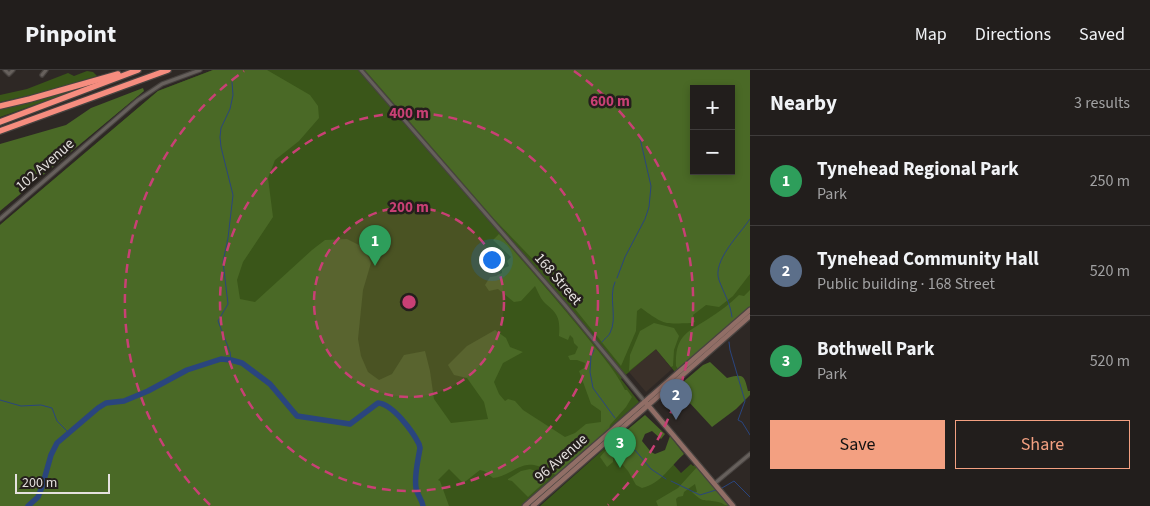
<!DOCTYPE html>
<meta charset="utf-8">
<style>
:root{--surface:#221e1c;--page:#2e2b29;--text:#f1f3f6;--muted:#a2a2a3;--line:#3f3c3b;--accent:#f3a081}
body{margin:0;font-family:"Source Sans 3",sans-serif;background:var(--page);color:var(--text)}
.controls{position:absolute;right:15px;top:15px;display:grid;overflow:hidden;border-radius:0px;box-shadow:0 2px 8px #0003}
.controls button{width:45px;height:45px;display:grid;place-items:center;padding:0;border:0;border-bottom:1px solid var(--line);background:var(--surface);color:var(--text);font:25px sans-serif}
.scale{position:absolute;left:15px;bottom:12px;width:95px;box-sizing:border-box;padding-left:5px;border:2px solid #e5e1df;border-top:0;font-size:14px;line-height:18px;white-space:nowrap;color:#e5e1df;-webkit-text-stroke:4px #241f1c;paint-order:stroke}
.you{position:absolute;left:491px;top:189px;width:18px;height:18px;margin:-12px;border:4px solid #fff;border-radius:50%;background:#1a73e8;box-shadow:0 0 0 8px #1a73e833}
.badge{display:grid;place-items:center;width:32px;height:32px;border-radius:50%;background:var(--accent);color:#fff;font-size:16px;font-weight:700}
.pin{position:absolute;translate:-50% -41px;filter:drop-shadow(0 1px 2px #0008)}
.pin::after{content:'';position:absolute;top:26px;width:18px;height:15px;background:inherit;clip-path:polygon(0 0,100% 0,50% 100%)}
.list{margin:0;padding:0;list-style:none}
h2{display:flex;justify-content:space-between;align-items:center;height:65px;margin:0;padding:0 20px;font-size:21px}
h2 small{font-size:16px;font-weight:400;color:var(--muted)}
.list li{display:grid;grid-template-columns:32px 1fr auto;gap:15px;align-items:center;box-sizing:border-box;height:90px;padding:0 20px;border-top:1px solid var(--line)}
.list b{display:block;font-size:19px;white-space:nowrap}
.list p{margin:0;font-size:16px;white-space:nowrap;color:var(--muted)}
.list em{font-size:16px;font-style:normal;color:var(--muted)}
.actions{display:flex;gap:10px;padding:15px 20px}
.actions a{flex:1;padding:11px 0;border:1px solid var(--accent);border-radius:0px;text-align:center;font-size:18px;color:var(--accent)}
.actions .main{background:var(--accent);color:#111}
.map{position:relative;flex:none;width:750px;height:436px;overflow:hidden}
header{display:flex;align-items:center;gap:30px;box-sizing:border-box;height:70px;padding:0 25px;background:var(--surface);border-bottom:1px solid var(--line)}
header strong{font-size:24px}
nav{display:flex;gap:28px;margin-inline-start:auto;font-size:18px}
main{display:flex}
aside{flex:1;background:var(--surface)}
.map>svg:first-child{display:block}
.built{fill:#3a3029}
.green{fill:#3a5619;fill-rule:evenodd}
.forest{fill:#4a6926;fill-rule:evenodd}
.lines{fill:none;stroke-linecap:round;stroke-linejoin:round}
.stream{stroke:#2a457e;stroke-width:1}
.river{stroke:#2a457e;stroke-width:5.5}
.street-casing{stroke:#484340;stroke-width:5.5}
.secondary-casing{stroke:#484340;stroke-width:7}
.highway-casing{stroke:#484340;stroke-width:8}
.street{stroke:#66605c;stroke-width:3}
.secondary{stroke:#916e66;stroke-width:4.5}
.highway{stroke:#f68d7f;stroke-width:5.5}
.ring{fill:none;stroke:#c94075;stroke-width:2.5;stroke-dasharray:9 6}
.labels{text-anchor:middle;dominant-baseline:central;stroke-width:5;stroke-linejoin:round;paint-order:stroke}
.street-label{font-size:15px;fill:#e5e1df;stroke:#241f1c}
.centre{fill:#c94075;stroke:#241f1c;stroke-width:2.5}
.ring-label{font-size:15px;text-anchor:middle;font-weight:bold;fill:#c94075;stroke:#241f1c;stroke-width:5;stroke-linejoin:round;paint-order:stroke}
</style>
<header>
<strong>Pinpoint</strong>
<nav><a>Map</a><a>Directions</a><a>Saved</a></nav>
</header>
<main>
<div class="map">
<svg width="750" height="436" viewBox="0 0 750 436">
<rect width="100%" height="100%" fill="#2e2825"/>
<path class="built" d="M 656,279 L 672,299 L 646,322 L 629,302 Z"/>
<g class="green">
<path d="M 213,0 L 750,0 L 750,237 L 675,302 L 656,279 L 621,309 L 639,332 L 522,436 L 0,436 L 0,155 L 158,21 ZM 694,19 L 731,19 L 731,101 L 694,101 Z"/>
<path d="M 87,1 L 93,2 L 97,6 L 44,22 L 0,32 L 0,25 L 27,19 L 68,3 L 74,6 Z"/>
<path d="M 77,18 L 77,20 L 0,47 L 0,39 Z"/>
<path d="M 604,379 L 661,404 L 673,394 L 681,403 L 691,394 L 693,396 L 695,395 L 697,397 L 696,398 L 727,436 L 540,436 Z"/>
</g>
<g class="forest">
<path d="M 213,0 L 267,0 L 310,25 L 318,36 L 319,48 L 299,71 L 275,90 L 268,108 L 273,147 L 243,192 L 237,210 L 240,229 L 255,232 L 312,180 L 325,170 L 347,169 L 365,178 L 371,193 L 363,220 L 358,269 L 361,286 L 368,302 L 379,310 L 392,304 L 404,285 L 425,281 L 430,301 L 434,329 L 451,353 L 488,349 L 484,332 L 467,308 L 454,305 L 448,295 L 467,276 L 495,260 L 506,268 L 510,277 L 523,282 L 503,293 L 494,312 L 499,324 L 505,331 L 508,329 L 515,331 L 523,340 L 565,367 L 575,363 L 586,354 L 601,352 L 601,341 L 591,334 L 579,301 L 584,298 L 585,293 L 577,290 L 570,290 L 568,286 L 575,284 L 578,277 L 574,273 L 573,268 L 570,265 L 568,270 L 559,266 C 560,249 559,245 546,234 C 541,230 538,222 535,216 L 521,231 L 514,232 L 498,219 L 489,221 L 485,215 L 490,207 L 496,206 L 502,203 L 502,199 L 509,196 L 507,191 L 511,187 L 493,170 L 499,164 C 527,196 555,228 582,261 C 597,280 614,298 625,320 L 627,320 L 632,327 L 626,337 L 610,355 L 609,359 L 556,405 C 550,403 545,398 538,396 C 520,390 511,406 493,408 L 484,401 L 480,400 L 466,411 L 462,412 L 449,399 L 438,410 L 440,411 L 449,436 L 0,436 L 0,155 L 158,21 Z"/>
<path d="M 365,0 L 750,0 L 750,204 L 733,226 L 719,237 L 706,235 L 693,245 L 695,252 L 692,253 C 662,254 665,255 641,238 L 637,241 L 636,261 L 621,296 L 546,203 L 494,149 ZM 694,19 L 731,19 L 731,101 L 694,101 Z"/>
<path d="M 143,18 L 144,21 L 0,141 L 0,74 L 66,55 L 91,38 Z"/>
<path d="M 750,220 L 750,237 L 678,299 L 676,296 C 675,266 686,263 708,249 C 719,242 730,234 739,225 L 744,226 Z"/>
<path d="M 654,253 L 674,258 L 679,266 L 674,280 L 673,296 L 671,297 L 656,279 L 629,301 L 630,285 L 640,261 Z"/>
<path d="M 710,292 L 727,308 C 743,304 744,304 748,321 L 750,321 L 750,325 L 736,339 L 712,357 L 676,318 L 703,295 Z"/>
<path d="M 645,345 L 665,364 L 661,369 L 652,361 L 645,364 L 642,371 L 651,382 L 655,384 L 665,380 L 670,366 L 684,384 C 671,395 661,414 642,418 L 636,415 L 628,401 L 616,387 L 613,387 L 613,392 L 607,397 L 600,387 L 606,380 L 604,379 Z"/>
<path d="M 697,397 L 730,436 C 724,436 724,433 718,432 C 705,429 704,434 692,422 L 697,422 L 695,414 L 684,422 L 683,426 L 678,427 L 676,429 L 677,436 L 658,436 L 656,431 L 678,418 Z"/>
<path d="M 530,399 L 541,403 L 548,409 L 528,427 L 512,411 L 508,410 L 508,409 L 521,401 Z"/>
</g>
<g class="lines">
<g class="stream">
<path d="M 617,208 L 625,187 L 645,149 L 649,137 L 651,116 L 640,68"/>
<path d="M 732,247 C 730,232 724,224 719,210 C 712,191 740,164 750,149"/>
<path d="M 602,272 C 604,269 609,266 610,263 C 618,248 608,227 615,212"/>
<path d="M 729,272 L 730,280 L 745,331 L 738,350 L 742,352 L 750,365"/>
<path d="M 594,280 L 591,286 L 590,302 L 593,318 L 615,348"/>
<path d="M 231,290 L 230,282 L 218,251 L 228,234 L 223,192 L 228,168 L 233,125 L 221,77 L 220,67 L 221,58 L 230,39 L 233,25 L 232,12"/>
<path d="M 0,330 L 21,336 L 41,335 L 52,338 L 57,351 L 69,363"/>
<path d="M 623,366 L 651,399 L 666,409"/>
<path d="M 671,411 L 700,425 L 716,420"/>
<path d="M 722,418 L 734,411 L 750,427"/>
</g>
<path class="river" d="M 28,436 L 38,427 L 42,417 L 51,385 L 57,373 L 98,338 L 106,333 L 124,331 L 148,321 L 187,300 L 221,289 L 231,290 L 242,293 L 270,314 L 297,346 L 350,354 L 378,333 C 393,334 413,362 419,374 L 420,378 C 418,391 414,405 416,418 C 417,425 422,429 423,436"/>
<defs>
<g id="street">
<path d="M 5,0 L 9,4 L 13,0"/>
<path d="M 361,0 L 565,235 L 645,332"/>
<path d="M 42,5 L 46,0"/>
<path d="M 0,149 L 138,30 L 162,14 L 200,0"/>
<path d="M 714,414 L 750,384"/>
</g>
<g id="secondary">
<path d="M 647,334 L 733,436"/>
<path d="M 525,436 L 750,240"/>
<path d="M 533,436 L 750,246"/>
</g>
<g id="highway">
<path d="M 0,36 L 30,29 L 118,4"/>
<path d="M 0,52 L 138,0"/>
<path d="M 0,61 L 168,0"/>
</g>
</defs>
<use href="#street" class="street-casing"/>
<use href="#secondary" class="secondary-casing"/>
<use href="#highway" class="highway-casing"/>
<use href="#street" class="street"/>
<use href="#secondary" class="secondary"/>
<use href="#highway" class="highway"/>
</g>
<circle cx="409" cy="232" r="95" fill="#c94075" fill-opacity=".12"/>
<g class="ring">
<circle cx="409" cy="232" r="95"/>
<circle cx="409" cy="232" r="189"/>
<path d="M210 435A284 284 0 0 1 244 1M574 1A284 284 0 0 1 608 435"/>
</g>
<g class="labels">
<g class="street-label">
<text transform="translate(45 95) rotate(-41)">102 Avenue</text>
<text transform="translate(558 209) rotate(49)">168 Street</text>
<text transform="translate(561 388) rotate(-41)">96 Avenue</text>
</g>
</g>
<circle cx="409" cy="232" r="8" class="centre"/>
<g class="ring-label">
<text x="610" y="36">600 m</text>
<text x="409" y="48">400 m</text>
<text x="409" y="142">200 m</text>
</g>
</svg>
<div class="controls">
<button>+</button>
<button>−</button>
</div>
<div class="scale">200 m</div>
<div class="you"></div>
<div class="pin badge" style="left:375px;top:196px;background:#2e9e5b">1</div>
<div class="pin badge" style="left:676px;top:350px;background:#5c6f8a">2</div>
<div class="pin badge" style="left:620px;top:398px;background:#2e9e5b">3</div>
</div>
<aside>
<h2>Nearby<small>3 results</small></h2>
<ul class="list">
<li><span class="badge" style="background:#2e9e5b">1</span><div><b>Tynehead Regional Park</b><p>Park</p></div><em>250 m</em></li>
<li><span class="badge" style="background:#5c6f8a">2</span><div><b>Tynehead Community Hall</b><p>Public building · 168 Street</p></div><em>520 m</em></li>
<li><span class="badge" style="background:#2e9e5b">3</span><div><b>Bothwell Park</b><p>Park</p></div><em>520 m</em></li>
</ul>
<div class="actions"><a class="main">Save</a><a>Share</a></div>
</aside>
</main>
